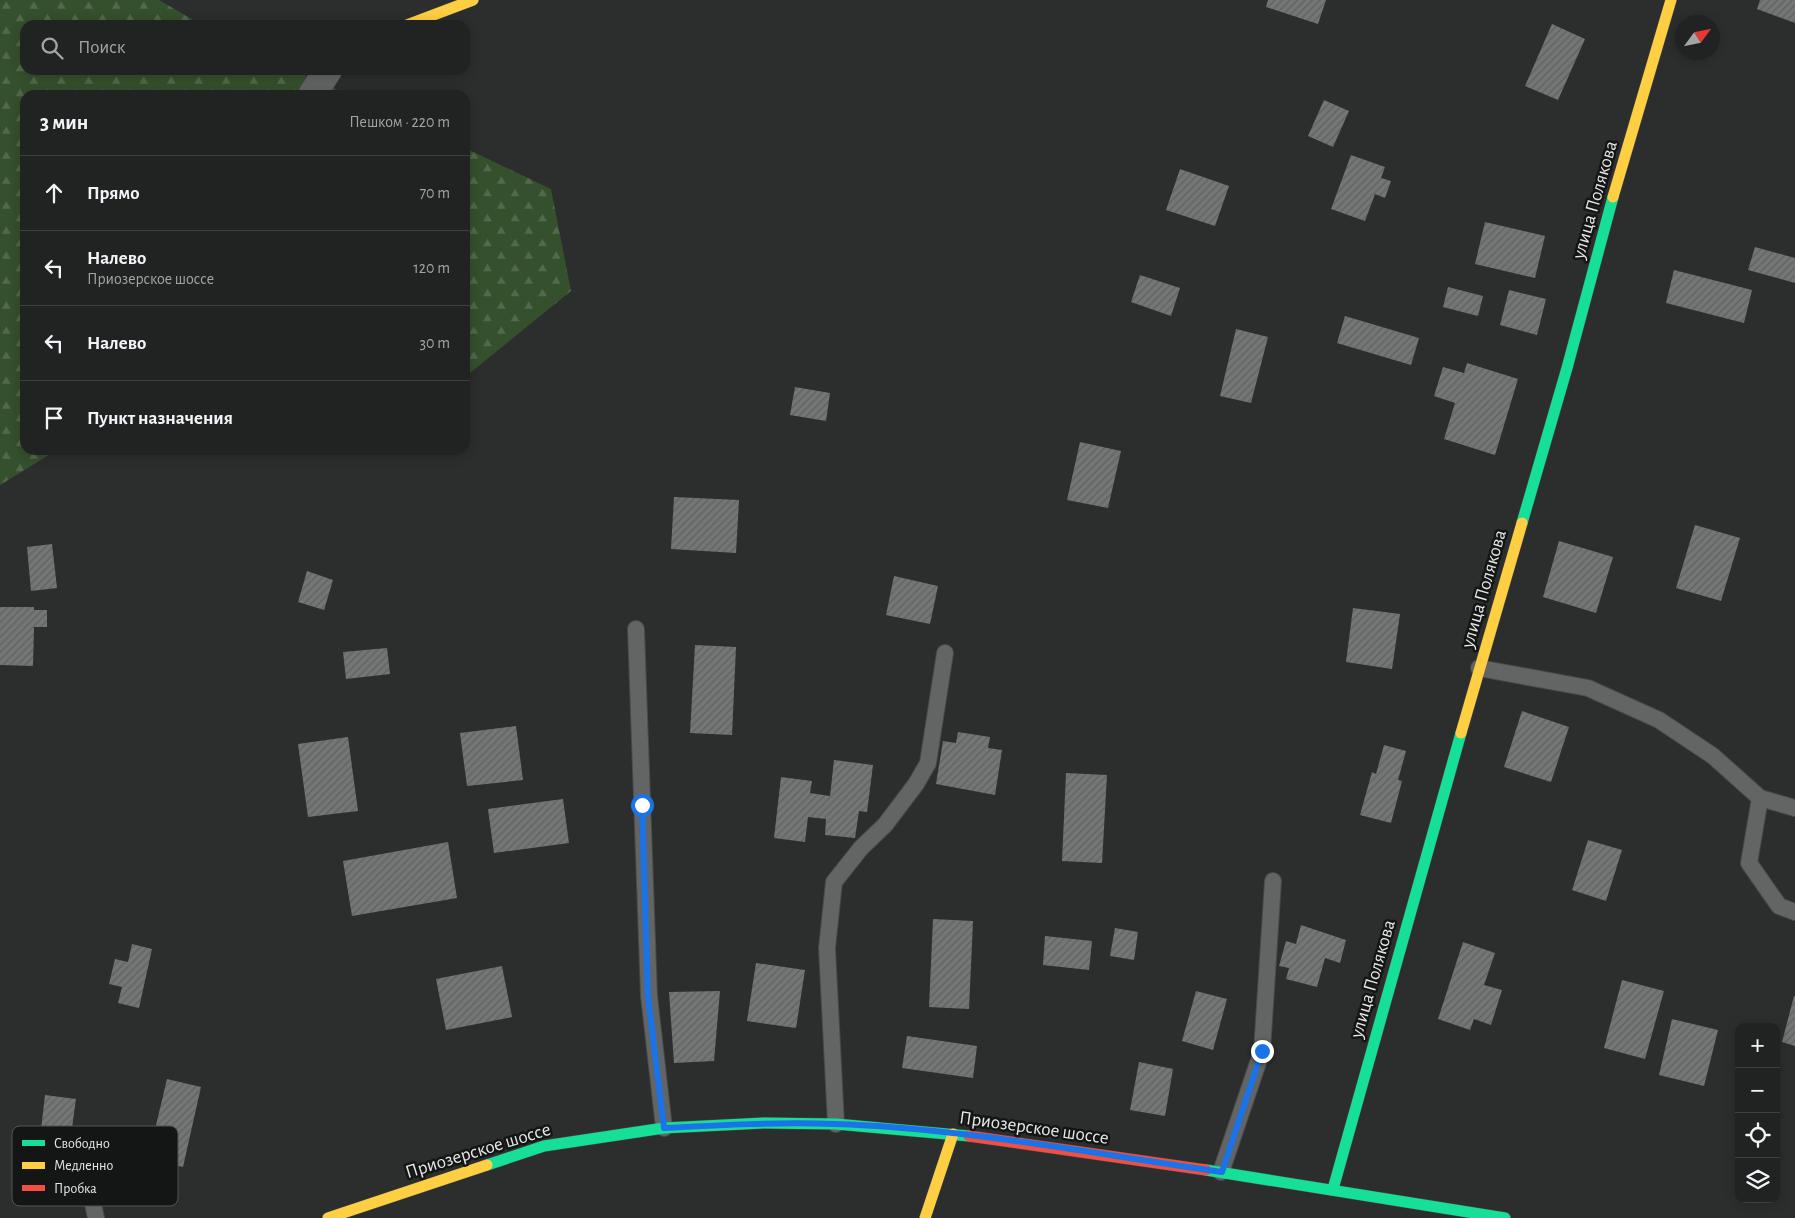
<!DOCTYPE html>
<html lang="ru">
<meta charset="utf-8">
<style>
:root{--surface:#212222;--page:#2d2f2f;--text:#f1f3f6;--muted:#a2a4a5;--line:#3e3f40}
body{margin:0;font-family:"Alegreya Sans",sans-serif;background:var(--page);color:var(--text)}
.controls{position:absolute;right:15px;bottom:15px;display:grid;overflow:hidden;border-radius:10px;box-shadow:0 2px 12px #0003}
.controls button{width:45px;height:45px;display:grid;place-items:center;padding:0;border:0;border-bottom:1px solid var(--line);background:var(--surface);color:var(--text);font:25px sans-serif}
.compass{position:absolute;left:1675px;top:15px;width:45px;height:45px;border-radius:50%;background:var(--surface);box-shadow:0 2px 12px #0003;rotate:57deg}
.stop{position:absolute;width:15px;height:15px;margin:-11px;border:4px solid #1a73e8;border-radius:50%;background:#fff}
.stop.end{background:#1a73e8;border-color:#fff;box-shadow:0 1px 5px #0008}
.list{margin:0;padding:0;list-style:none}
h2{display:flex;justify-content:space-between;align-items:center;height:65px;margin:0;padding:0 20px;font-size:21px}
h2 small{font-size:16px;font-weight:400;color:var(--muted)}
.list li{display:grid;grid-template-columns:32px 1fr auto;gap:15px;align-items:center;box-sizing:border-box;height:75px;padding:0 20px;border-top:1px solid var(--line)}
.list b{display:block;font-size:19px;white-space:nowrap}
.list p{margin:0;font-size:16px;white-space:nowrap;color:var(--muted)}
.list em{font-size:16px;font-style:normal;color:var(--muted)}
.icon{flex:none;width:28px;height:28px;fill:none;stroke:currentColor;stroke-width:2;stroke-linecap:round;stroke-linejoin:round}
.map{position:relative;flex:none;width:1795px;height:1218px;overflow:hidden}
.search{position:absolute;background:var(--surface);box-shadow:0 2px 12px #0003;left:20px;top:20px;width:450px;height:55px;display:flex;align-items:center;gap:12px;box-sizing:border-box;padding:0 18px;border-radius:15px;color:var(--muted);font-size:19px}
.panel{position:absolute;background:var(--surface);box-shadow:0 2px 12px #0003;left:20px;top:90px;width:450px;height:365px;border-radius:15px}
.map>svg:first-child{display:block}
.forest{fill:url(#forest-firs)}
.building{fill:url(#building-hatch)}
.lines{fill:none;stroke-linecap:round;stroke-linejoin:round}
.lane-casing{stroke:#474848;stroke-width:18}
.street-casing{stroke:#474848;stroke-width:29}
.fast-casing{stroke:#474848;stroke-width:12}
.slow-casing{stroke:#474848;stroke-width:12}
.jam-casing{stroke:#474848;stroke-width:12}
.lane{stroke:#636464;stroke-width:16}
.street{stroke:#636464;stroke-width:28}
.fast{stroke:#16e098;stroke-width:11}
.slow{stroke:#ffcf43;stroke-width:11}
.jam{stroke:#f24e42;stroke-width:11}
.route{stroke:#1a73e8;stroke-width:6}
.labels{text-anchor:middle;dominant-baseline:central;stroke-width:5;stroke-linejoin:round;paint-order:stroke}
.street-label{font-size:19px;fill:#e6e8e8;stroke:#141616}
.key{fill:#141616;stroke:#535555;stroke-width:1}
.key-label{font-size:14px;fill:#e6e8e8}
</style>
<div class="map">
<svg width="1795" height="1218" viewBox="0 0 1795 1218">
<defs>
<pattern id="forest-firs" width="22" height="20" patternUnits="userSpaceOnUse" patternTransform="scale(1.25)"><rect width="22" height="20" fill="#35502d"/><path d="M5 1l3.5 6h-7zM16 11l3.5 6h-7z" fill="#52694b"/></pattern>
<pattern id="building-hatch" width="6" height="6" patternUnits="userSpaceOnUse" patternTransform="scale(1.25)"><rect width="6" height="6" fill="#747575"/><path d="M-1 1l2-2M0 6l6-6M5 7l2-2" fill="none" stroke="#5f6060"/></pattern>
</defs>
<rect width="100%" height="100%" fill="#2c2d2d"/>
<g class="forest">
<path d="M 0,0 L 159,0 L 202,25 L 25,25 L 25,70 L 293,70 L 349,95 L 25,95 L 25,450 L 57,450 L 0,485 Z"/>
<path d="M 465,148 L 551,189 L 571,291 L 465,377 Z"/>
</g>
<g class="building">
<path d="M 1268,0 L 1326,0 L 1318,24 L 1266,7 Z"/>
<path d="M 1760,0 L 1795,0 L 1795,23 L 1757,9 Z"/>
<path d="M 1552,24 L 1585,39 L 1558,100 L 1525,86 Z"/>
<path d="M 1324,100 L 1349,111 L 1333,147 L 1308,136 Z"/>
<path d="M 1351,155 L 1385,167 L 1381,178 L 1391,181 L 1385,198 L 1375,194 L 1365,221 L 1331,209 Z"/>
<path d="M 1180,169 L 1229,186 L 1215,226 L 1166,210 Z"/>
<path d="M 1485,222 L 1545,236 L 1535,278 L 1475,264 Z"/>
<path d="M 1755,247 L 1795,258 L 1795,283 L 1748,270 Z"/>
<path d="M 1674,270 L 1752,290 L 1744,323 L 1666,303 Z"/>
<path d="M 1140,275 L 1180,288 L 1171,316 L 1131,302 Z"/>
<path d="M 1448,287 L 1483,296 L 1478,316 L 1443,307 Z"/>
<path d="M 1509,290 L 1546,299 L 1537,335 L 1500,325 Z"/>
<path d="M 1345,316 L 1419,338 L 1411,365 L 1337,343 Z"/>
<path d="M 1236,329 L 1268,337 L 1251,403 L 1220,396 Z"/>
<path d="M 1467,363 L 1518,379 L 1495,455 L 1444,439 L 1455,403 L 1434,396 L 1443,367 L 1464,373 Z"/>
<path d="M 795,387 L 830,393 L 826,421 L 790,415 Z"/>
<path d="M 1080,442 L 1121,451 L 1108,508 L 1067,500 Z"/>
<path d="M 674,497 L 739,500 L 736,553 L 671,549 Z"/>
<path d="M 1695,525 L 1740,538 L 1721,601 L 1676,588 Z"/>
<path d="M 1559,541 L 1613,557 L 1596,613 L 1543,597 Z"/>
<path d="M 52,544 L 57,588 L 31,591 L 27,547 Z"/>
<path d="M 307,571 L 333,580 L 324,610 L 298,602 Z"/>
<path d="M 894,576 L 938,586 L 930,624 L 886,615 Z"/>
<path d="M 0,607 L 34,607 L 34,610 L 47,610 L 47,627 L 34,627 L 33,666 L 0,665 Z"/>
<path d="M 1353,608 L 1400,614 L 1392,669 L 1346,662 Z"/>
<path d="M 695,645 L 736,647 L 732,735 L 690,733 Z"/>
<path d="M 387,648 L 390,674 L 346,679 L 343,652 Z"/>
<path d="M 1522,711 L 1569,727 L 1551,782 L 1504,767 Z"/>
<path d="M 516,726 L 523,780 L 467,786 L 460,733 Z"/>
<path d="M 958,732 L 990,737 L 988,748 L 1002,750 L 995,795 L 936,784 L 943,741 L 956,743 Z"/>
<path d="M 348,737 L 358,811 L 308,817 L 298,744 Z"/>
<path d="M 1384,745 L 1406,751 L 1398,780 L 1402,781 L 1391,823 L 1360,815 L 1372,772 L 1376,774 Z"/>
<path d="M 834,760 L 873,765 L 867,812 L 859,811 L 855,838 L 825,835 L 826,819 L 808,817 L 805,842 L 774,838 L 781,777 L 812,781 L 810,793 L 830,796 Z"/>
<path d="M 1066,773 L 1107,775 L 1102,863 L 1062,861 Z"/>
<path d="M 563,799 L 569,843 L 494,853 L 488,809 Z"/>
<path d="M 1588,840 L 1622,850 L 1606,901 L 1572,890 Z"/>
<path d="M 448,842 L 457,898 L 352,916 L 343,861 Z"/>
<path d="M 933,919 L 973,921 L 969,1009 L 929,1007 Z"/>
<path d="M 1301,925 L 1346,940 L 1340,963 L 1325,958 L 1317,987 L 1286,979 L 1289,968 L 1279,966 L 1286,941 L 1296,944 Z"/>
<path d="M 1115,928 L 1138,932 L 1134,960 L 1110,956 Z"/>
<path d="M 1045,936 L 1092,941 L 1089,970 L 1043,965 Z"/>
<path d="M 1463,942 L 1495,953 L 1484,985 L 1502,990 L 1491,1025 L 1474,1019 L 1470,1030 L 1438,1019 Z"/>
<path d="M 132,944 L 152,949 L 139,1008 L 118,1003 L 122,987 L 109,984 L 115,959 L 128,962 Z"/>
<path d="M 756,963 L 805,970 L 796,1028 L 747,1021 Z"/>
<path d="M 502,966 L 512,1017 L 446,1030 L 436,979 Z"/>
<path d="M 1622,980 L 1664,991 L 1645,1059 L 1604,1048 Z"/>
<path d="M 720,991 L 714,1061 L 674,1063 L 669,992 Z"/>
<path d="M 1196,991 L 1227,999 L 1213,1050 L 1182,1041 Z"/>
<path d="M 1794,996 L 1795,996 L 1795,1046 L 1782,1042 Z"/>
<path d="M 1672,1019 L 1718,1030 L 1704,1086 L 1659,1075 Z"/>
<path d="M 907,1036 L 977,1046 L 973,1078 L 902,1068 Z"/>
<path d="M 1139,1062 L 1173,1069 L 1165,1116 L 1130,1110 Z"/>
<path d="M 167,1079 L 201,1087 L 183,1167 L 148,1159 Z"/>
<path d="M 45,1095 L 76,1099 L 67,1164 L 78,1166 L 75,1186 L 33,1179 L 37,1153 L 25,1151 L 29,1128 L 41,1130 Z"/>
</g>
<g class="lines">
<defs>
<g id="lane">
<path d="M 636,629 L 649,996 L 664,1128"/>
<path d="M 1479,668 L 1588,688 L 1659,720 L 1713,756 L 1760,798 L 1795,808"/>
<path d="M 1760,798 L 1749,863 L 1779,906 L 1795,912"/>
<path d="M 836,1124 L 827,948 L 834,882 L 861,848 L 885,825 L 916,784 L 928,763 L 945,653"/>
<path d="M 93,1141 L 90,1189 L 96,1218"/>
<path d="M 1221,1172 L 1262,1051 L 1273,881"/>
</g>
<path id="street" d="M 312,95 L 328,70"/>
<g id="fast">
<path d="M 1522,523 L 1567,368 L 1613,197"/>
<path d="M 487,1165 L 544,1146 L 664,1128 L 764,1123 L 836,1124 L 969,1136"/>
<path d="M 1206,1170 L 1505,1218"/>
<path d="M 1333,1189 L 1461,733"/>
</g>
<g id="slow">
<path d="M 407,25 L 473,0"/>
<path d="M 1613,197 L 1671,0"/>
<path d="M 1461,733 L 1522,523"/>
<path d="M 328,1218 L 487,1165"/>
<path d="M 925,1218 L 953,1134"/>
</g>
<path id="jam" d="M 969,1136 L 1206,1170"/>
</defs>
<use href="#lane" class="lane-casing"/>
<use href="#street" class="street-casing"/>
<use href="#fast" class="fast-casing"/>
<use href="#slow" class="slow-casing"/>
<use href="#jam" class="jam-casing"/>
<use href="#lane" class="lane"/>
<use href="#street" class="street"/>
<use href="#fast" class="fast"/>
<use href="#slow" class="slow"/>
<use href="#jam" class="jam"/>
</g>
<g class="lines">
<path class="route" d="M 642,805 L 648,996 L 664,1128 C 721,1125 778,1122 834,1124 C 963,1128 1094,1154 1222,1172 L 1262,1051"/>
</g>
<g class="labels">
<g class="street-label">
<text transform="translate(1595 200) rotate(-74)">улица Полякова</text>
<text transform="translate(1484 589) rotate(-74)">улица Полякова</text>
<text transform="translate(1373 979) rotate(-74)">улица Полякова</text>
<text transform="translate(1034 1128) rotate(8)">Приозерское шоссе</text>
<text transform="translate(478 1151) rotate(-17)">Приозерское шоссе</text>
</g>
</g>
<rect x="12" y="1126" width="166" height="80" rx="8" class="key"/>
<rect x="22" y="1140" width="23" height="6" fill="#16e098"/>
<rect x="22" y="1162" width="23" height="7" fill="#ffcf43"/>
<rect x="22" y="1185" width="23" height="6" fill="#f24e42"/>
<g class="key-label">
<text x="54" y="1148">Свободно</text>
<text x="54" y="1170">Медленно</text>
<text x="54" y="1193">Пробка</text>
</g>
</svg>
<div class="controls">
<button>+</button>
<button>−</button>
<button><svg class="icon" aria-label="locate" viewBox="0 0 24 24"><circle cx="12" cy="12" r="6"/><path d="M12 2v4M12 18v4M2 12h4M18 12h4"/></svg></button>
<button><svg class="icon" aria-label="layers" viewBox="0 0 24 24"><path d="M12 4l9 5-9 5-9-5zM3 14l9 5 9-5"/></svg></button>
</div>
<svg class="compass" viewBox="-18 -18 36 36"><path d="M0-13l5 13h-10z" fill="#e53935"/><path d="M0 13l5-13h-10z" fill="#a2a4a5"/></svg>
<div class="stop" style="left:642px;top:805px"></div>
<div class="stop end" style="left:1262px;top:1051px"></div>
<div class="search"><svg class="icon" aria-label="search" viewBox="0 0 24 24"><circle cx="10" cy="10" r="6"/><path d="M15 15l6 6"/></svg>Поиск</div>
<section class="panel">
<h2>3 мин<small>Пешком · 220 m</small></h2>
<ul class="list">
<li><svg class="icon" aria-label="ahead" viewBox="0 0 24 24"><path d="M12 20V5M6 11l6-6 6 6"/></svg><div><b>Прямо</b></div><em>70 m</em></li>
<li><svg class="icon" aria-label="left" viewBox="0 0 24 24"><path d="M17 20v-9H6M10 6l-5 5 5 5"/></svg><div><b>Налево</b><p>Приозерское шоссе</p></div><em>120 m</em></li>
<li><svg class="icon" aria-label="left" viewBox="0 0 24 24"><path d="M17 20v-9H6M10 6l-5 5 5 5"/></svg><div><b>Налево</b></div><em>30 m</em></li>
<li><svg class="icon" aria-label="arrive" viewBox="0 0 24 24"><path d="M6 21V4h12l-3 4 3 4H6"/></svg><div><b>Пункт назначения</b></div></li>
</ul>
</section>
</div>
